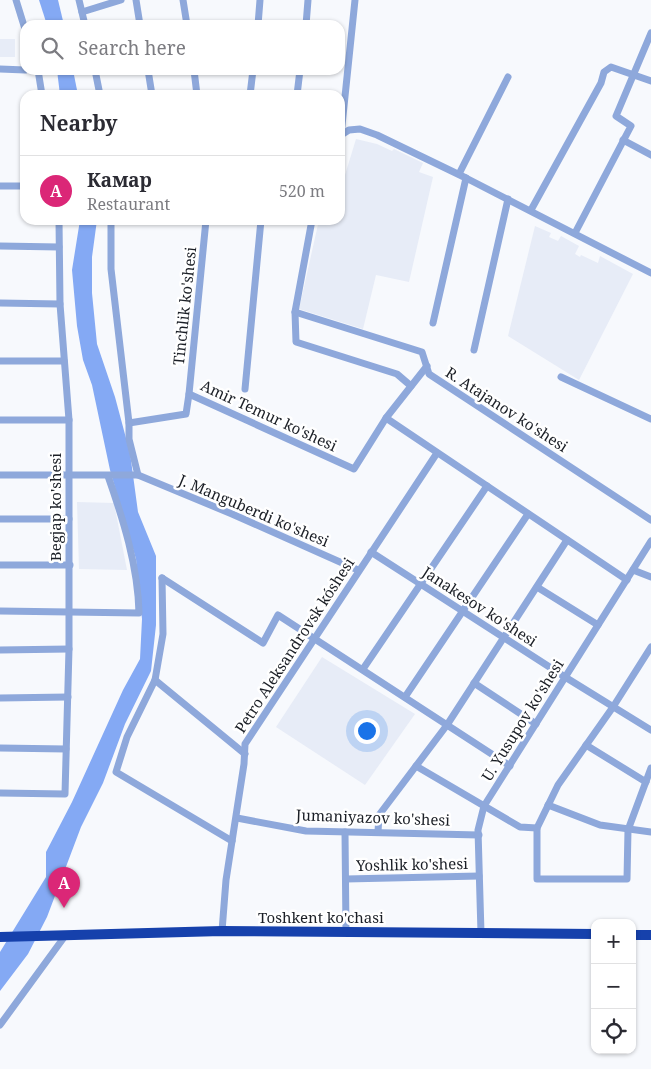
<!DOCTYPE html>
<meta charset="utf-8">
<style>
:root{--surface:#fff;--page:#f7f7f7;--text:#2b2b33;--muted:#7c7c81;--line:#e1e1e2;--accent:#db2777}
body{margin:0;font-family:"Noto Serif",serif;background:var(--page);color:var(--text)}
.controls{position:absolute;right:15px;bottom:15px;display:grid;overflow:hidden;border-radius:10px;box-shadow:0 1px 4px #0004}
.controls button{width:45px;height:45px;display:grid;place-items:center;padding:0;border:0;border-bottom:1px solid var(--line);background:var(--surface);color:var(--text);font:25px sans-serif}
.you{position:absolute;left:366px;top:730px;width:18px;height:18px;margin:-12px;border:4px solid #fff;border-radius:50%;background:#1a73e8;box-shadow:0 0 0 8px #1a73e833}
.badge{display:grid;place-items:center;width:32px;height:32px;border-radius:50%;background:var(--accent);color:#fff;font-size:16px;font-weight:700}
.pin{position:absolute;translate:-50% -41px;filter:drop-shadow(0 1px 2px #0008)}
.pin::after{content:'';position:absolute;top:26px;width:18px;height:15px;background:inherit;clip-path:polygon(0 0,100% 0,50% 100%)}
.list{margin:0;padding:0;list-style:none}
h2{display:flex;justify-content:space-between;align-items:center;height:65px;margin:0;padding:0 20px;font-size:21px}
h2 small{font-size:16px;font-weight:400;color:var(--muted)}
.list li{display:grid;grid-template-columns:32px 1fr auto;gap:15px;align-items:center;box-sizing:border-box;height:70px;padding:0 20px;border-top:1px solid var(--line)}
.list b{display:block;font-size:19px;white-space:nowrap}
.list p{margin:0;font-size:16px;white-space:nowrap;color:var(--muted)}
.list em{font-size:16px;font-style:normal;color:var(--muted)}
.icon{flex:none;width:28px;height:28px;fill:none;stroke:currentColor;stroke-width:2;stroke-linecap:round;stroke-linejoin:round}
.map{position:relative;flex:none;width:651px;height:1069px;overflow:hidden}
.search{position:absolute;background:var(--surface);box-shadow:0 1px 4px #0004;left:20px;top:20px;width:325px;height:55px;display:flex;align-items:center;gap:12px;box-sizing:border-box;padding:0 18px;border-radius:15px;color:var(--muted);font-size:19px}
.panel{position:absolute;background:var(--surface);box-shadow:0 1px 4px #0004;left:20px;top:90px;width:325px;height:135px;border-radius:15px}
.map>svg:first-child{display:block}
.built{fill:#e7ecf7}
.water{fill:#84a9f4}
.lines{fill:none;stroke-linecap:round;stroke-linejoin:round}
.minor{stroke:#8ea8db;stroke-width:7}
.highway{stroke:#1641ac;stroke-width:10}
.labels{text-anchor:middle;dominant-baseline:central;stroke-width:5;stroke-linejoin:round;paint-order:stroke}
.street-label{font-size:15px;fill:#1b1f26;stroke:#fff}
</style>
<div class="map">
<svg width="651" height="1069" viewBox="0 0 651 1069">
<rect width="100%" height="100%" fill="#f7f9fd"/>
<g class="built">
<rect x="0" y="39" width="15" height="18"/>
<path d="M 356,139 L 377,144 L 392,151 L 394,149 L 423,163 L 419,172 L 433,177 L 409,282 L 376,275 L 363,329 L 299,309 L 319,220 L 340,220 L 340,175 L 345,175 Z"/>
<path d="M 535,226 L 551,233 L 549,237 L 558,241 L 561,236 L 579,246 L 575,254 L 580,257 L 581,255 L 598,263 L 600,256 L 633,274 L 579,380 L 508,336 Z"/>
<path d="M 77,502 L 114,503 L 127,570 L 79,569 Z"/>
<path d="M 322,657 L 415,714 L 365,785 L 276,727 Z"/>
</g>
<g class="water">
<path d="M 39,0 L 58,0 L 64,25 L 47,25 Z"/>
<path d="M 57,70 L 73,70 L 78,95 L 60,95 Z"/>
<path d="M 80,220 L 97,220 L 92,257 L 92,293 L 97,344 L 115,397 L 130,453 L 138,512 L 156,556 L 156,625 L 151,671 L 125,724 L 103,783 L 81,827 L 47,917 L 28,954 L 0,991 L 0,952 L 46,877 L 46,852 L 72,802 L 123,690 L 140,659 L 142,619 L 136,559 L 110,470 L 92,385 L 83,360 L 77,326 L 72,270 Z"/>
</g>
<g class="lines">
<g class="minor">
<path d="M 16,0 L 25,29"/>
<path d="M 79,0 L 85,25"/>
<path d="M 136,0 L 140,25"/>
<path d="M 183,0 L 187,25"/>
<path d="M 82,12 L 121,0"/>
<path d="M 258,25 L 260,0"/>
<path d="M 306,25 L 308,0"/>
<path d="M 0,69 L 25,70"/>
<path d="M 38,70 L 42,95"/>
<path d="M 95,70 L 100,95"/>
<path d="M 148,70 L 152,95"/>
<path d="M 194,70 L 197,95"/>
<path d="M 250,95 L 253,70"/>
<path d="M 297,95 L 300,70"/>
<path d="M 341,135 L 355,0"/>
<path d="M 623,140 L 651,155"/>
<path d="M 340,147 L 341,135 L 349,130 L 360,129 L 377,135 L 466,178 L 651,273"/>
<path d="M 459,174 L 508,77"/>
<path d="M 0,186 L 25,186"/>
<path d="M 531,210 L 601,83 L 604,72 L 611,67 L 651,81"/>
<path d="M 111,220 L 111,269 L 129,423 L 129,439 L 138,475"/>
<path d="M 312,220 L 295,312 L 296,342 L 397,374 L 411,386"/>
<path d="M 575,233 L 631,126 L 616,116 L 651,33"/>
<path d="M 0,246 L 59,247"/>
<path d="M 0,303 L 60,304"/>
<path d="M 295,312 L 422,352 L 429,374 L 651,520"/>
<path d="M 433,323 L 466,178"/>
<path d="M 474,350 L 508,199"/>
<path d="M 0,361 L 64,361"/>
<path d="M 561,377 L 651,419"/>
<path d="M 245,389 L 261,220"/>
<path d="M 189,394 L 206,220"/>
<path d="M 386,418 L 627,580"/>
<path d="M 0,420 L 69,420"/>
<path d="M 129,423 L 186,414 L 189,394 L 354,469 L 386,418 L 427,366"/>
<path d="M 0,475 L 138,475 L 232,514 L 358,570"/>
<path d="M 0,519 L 69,519"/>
<path d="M 371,552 L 565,677 L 651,730"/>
<path d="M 0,565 L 70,565"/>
<path d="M 633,570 L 651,577"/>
<path d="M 162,578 L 263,643 L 278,615 L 510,766"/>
<path d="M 162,578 L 163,634 L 155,680 L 127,737 L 116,772 L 232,841"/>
<path d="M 537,587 L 598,625"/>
<path d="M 0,611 L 139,613 C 138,566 123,519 108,476"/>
<path d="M 651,647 L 613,707 L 558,785 L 537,828 L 537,879 L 627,879 L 628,830 L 651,768"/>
<path d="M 0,650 L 69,649"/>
<path d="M 363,669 L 487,486"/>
<path d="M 155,680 L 245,754"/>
<path d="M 474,683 L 536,724"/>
<path d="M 405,697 L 528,514"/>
<path d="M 0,698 L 68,697"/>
<path d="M 586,745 L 646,782"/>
<path d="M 0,748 L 66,749"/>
<path d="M 416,766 L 520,827 L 537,828"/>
<path d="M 0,793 L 65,794 L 69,649 L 69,420 L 60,304 L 59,220"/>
<path d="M 548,805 L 600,825 L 651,832"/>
<path d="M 237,818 L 306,831 L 479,835"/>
<path d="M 345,832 L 346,932"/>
<path d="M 378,832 L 379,815 L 447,725 L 567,540"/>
<path d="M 346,879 L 479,876"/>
<path d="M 222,931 L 226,880 L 244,764 L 245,744 L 437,453"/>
<path d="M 481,933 L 478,830 L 484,806 L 651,541"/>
<path d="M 0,1025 L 65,936"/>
</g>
<g class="highway">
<path d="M 632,935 L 651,935"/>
<path d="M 0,937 L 222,931 L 595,934"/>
</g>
</g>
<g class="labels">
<g class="street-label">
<text transform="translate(184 306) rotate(-84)">Tinchlik ko'shesi</text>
<text transform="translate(507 409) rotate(33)">R. Atajanov ko'shesi</text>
<text transform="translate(269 415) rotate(25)">Amir Temur ko'shesi</text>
<text transform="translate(55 507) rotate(-90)">Begjap ko'shesi</text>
<text transform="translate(254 510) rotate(23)">J. Manguberdi ko'shesi</text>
<text transform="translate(480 606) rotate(33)">Janakesov ko'shesi</text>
<text transform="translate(294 645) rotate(-57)">Petro Aleksandrovsk kóshesi</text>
<text transform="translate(522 720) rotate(-58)">U. Yusupov ko'shesi</text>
<text transform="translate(373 817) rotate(2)">Jumaniyazov ko'shesi</text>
<text transform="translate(412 864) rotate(-1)">Yoshlik ko'shesi</text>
<text x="321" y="917">Toshkent ko'chasi</text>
</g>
</g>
</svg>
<div class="controls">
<button>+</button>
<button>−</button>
<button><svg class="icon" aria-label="locate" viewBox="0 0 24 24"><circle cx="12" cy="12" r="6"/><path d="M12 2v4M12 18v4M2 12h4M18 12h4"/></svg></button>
</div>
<div class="you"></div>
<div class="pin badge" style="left:64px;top:908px">A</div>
<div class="search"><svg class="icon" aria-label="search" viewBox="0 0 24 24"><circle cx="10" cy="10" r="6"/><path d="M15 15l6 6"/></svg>Search here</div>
<section class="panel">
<h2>Nearby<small></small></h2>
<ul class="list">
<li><span class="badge">A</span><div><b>Камар</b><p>Restaurant</p></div><em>520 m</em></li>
</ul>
</section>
</div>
